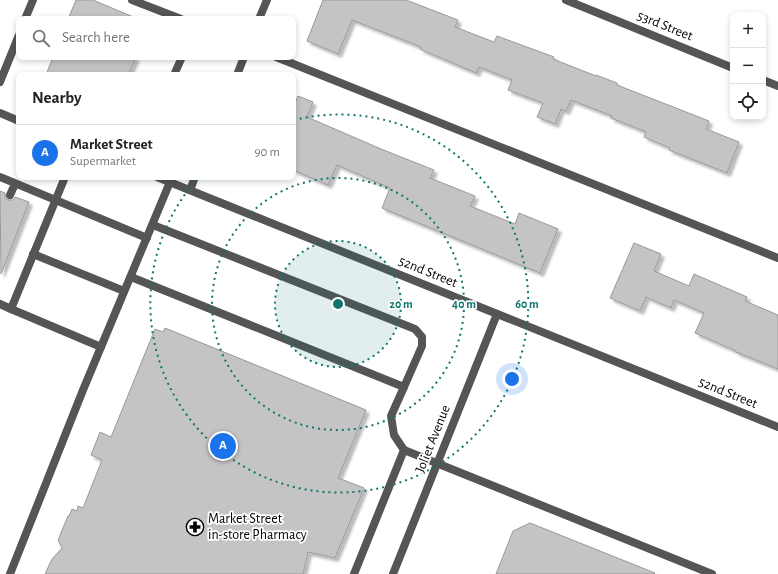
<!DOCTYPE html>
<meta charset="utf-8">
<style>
:root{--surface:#fff;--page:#f6f6f6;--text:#202124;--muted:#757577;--line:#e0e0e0;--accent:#1a73e8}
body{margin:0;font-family:"Alegreya Sans",sans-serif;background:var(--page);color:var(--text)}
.controls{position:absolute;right:12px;top:12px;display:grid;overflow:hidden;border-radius:8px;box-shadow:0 2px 6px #0003}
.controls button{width:36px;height:36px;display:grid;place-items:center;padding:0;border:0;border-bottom:1px solid var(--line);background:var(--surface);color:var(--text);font:20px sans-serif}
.you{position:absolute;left:512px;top:379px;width:14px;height:14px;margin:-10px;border:3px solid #fff;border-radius:50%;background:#1a73e8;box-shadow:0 0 0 6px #1a73e833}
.badge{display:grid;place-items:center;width:26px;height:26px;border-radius:50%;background:var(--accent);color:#fff;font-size:13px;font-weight:700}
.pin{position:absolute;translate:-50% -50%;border:2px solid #fff;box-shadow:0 1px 4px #0006}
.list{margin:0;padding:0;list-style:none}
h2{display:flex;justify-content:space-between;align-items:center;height:52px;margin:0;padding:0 16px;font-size:17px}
h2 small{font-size:13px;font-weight:400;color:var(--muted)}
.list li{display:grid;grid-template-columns:26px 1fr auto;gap:12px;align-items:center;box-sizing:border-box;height:56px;padding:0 16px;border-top:1px solid var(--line)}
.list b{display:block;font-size:15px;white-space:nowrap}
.list p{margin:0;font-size:13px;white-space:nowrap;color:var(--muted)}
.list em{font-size:13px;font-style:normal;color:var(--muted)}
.icon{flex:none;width:22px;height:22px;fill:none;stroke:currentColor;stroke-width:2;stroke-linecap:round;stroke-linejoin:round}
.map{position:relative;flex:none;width:778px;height:574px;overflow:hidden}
.search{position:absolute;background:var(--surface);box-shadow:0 2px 6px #0003;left:16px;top:16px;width:280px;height:44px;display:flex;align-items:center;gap:10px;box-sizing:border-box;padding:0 14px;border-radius:8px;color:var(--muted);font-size:15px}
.panel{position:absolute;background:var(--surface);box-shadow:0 2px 6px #0003;left:16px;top:72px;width:280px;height:108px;border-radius:8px}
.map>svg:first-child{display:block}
.building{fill:#c4c4c4;stroke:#999;filter:url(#shadow)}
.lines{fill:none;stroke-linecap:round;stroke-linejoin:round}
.service{stroke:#555;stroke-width:8}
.minor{stroke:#555;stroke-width:8}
.ring{fill:none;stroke:#0f766e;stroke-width:2;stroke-dasharray:2 4}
.labels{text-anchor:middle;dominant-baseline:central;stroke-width:3.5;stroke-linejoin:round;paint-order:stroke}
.street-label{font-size:14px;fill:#000;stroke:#fff}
.poi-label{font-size:14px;fill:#000;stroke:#fff;text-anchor:start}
.centre{fill:#0f766e;stroke:#fff;stroke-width:2}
.ring-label{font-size:12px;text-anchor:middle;font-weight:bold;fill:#0f766e;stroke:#fff;stroke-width:3.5;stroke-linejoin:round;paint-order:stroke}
</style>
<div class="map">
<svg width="778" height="574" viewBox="0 0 778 574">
<defs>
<filter id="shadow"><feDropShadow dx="3.5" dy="3.5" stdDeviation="1" flood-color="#0004"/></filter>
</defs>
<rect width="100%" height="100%" fill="#fff"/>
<g class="building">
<path d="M 76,0 L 93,0 L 138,19 L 68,19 Z"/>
<path d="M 323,0 L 406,0 L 458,20 L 455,27 L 494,42 L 497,36 L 554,57 L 553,59 L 596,76 L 596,75 L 617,83 L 617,85 L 709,121 L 706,129 L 739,142 L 727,173 L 669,150 L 670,148 L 644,137 L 646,132 L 611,118 L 612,116 L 571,100 L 566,111 L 561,109 L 555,124 L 537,117 L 543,103 L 508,90 L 512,80 L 479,67 L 476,73 L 420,49 L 421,47 L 352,20 L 338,54 L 307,41 Z"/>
<path d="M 53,57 L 136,57 L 128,75 L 46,75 Z"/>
<path d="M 298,96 L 313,102 L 307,117 L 381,149 L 434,170 L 430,178 L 475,196 L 470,206 L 515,224 L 519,213 L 558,229 L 540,273 L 382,208 L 390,188 L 337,165 L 328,185 L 293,170 L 293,108 Z"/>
<path d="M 0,191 L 5,193 L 5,198 L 8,200 L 13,200 L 15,197 L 29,202 L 1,274 Z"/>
<path d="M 634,243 L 661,254 L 654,271 L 689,286 L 694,274 L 747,297 L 745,301 L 778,315 L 778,369 L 736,352 L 736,351 L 695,333 L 704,313 L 674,300 L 671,308 L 646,297 L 640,311 L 610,298 Z"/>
<path d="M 165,328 L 366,410 L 338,478 L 364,488 L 335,558 L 308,552 L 303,574 L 45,574 L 52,559 L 62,548 L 58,540 L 68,516 L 69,516 L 72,509 L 77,511 L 78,506 L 83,508 L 102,460 L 91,455 L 100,432 L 111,437 L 155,329 L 163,332 Z"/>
<path d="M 530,523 L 655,573 L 654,574 L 496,574 L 513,531 Z"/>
</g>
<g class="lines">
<g class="service">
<path d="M 132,0 L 181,19"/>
<path d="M 25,19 L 33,0"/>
<path d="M 276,57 L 778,258"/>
<path d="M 174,75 L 182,57"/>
<path d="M 0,82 L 19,35"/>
<path d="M 0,177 L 147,238"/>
<path d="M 10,195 L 15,184"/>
<path d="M 33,254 L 124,291"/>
<path d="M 131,277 L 404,387 L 422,346 L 422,337 L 415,329 L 153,225"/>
<path d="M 0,304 L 11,309 L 65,177"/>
<path d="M 11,309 L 101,347"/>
<path d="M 404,387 L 391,416 L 394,435 L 404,450"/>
<path d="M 10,574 L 83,390 L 170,182"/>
<path d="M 354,574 L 404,450 L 712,574"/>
</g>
<g class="minor">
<path d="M 566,0 L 733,68"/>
<path d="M 259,19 L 267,0"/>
<path d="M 237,75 L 244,57"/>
<path d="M 763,80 L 778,86"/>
<path d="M 0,113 L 19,121"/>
<path d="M 157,177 L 778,427"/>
<path d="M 190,190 L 195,177"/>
<path d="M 393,574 L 497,314"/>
</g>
</g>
<circle cx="338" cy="304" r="63" fill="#0f766e" fill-opacity=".12"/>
<g class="ring">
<circle cx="338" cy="304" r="63"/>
<circle cx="338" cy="304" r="126"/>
<path d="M294 120A189 189 0 1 1 198 178"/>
</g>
<defs>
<symbol id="pharmacy-ring" viewBox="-11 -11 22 22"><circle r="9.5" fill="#fff" stroke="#000" stroke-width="1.5"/><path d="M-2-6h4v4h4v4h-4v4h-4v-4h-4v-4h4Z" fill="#000"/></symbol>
</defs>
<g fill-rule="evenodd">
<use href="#pharmacy-ring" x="185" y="517" width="20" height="20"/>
</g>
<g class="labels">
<g class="street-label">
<text transform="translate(665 26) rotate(22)">53rd Street</text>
<text transform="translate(428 272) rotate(22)">52nd Street</text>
<text transform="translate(728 393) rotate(22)">52nd Street</text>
<text transform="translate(433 439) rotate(-68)">Joliet Avenue</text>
</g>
<g class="poi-label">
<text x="208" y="519">Market Street<tspan x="208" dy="16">in-store Pharmacy</tspan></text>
</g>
</g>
<circle cx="338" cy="304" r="6" class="centre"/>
<g class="ring-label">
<text x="401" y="308">20 m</text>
<text x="464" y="308">40 m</text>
<text x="527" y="308">60 m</text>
</g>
</svg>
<div class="controls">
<button>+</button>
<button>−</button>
<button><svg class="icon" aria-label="locate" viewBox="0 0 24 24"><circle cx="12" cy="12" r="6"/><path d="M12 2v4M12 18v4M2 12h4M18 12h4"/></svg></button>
</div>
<div class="you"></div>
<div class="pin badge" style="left:223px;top:446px">A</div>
<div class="search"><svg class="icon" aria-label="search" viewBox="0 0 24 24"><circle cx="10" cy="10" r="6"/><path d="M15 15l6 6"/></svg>Search here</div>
<section class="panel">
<h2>Nearby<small></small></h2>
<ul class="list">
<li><span class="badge">A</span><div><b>Market Street</b><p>Supermarket</p></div><em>90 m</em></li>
</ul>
</section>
</div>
